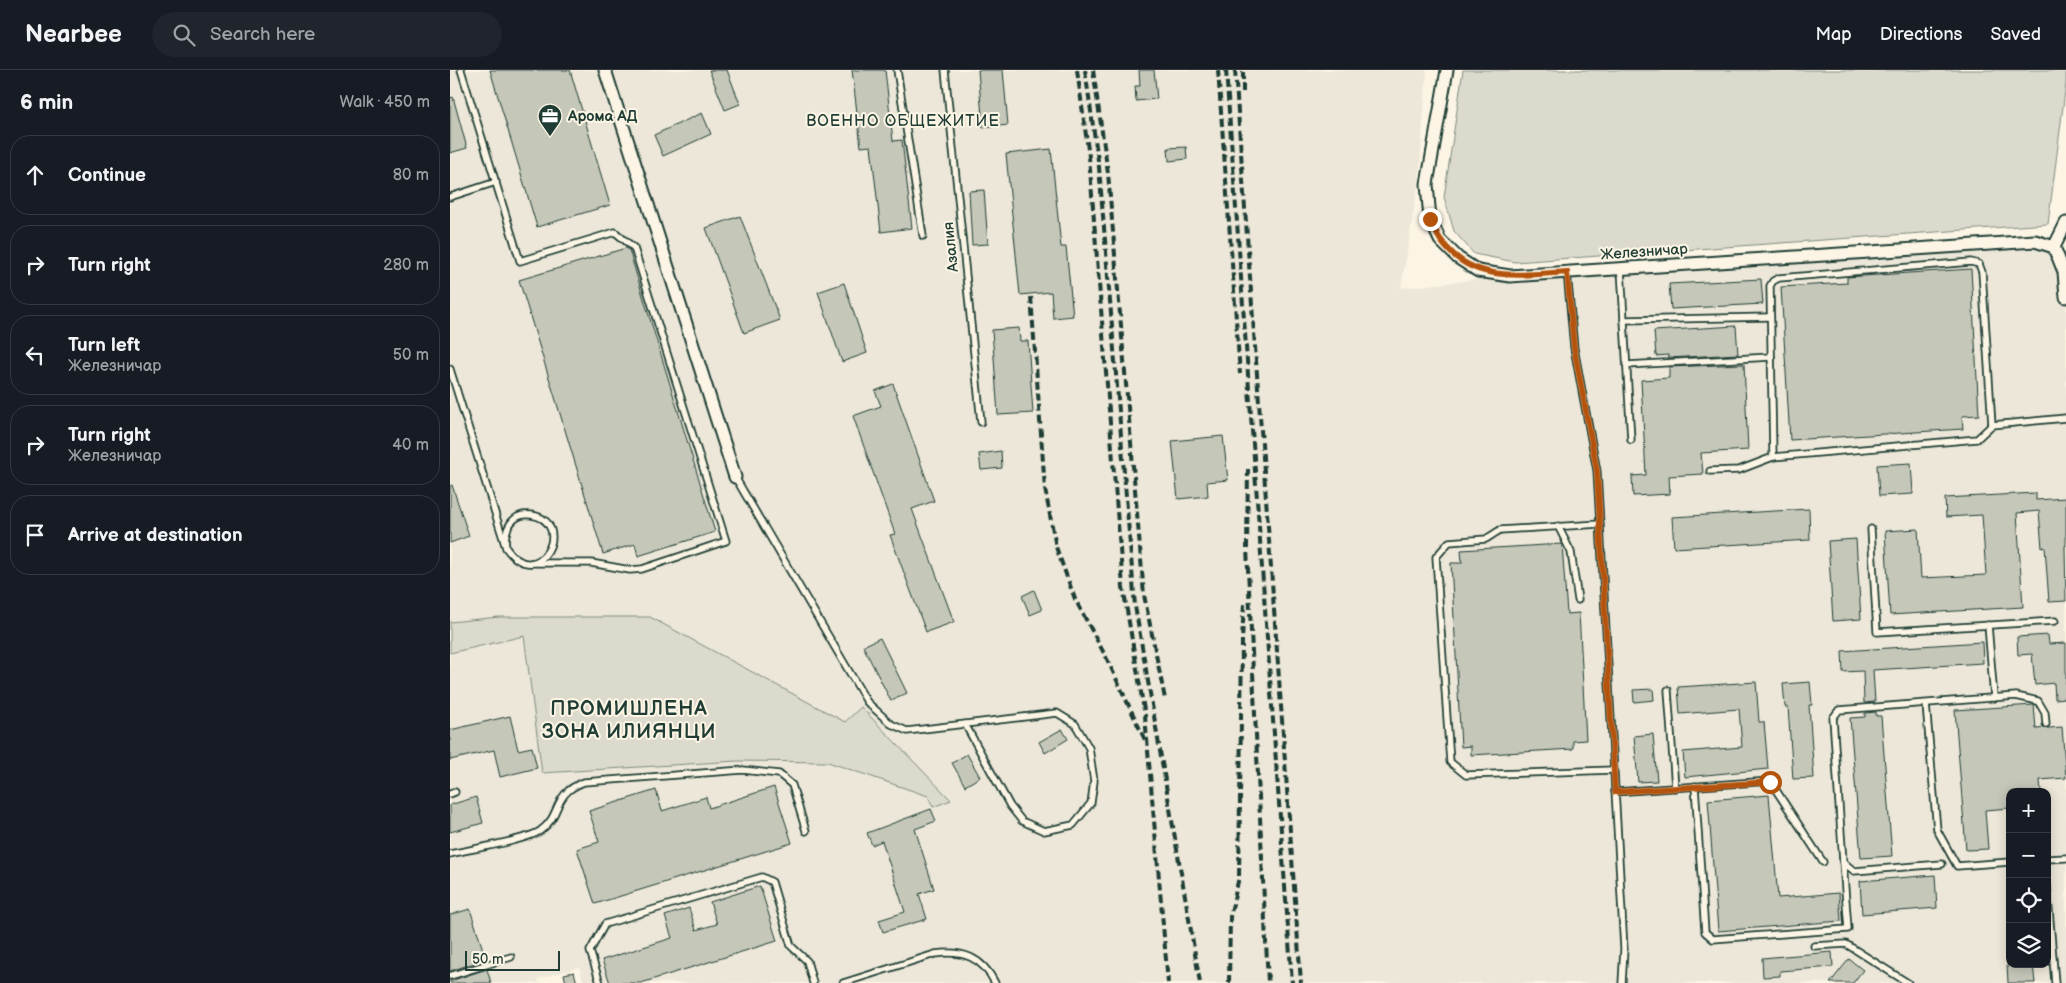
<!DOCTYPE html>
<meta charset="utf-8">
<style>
:root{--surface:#171b24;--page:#20242c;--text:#f1f3f6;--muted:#9ea1a6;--line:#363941}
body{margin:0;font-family:"Balsamiq Sans",sans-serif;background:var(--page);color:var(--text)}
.controls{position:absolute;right:15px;bottom:15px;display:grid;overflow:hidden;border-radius:10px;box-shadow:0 2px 12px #0003}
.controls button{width:45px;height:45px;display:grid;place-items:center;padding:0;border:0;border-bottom:1px solid var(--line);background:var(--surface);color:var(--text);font:25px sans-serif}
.scale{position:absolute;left:15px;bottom:12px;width:95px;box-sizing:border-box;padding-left:5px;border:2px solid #1f3d34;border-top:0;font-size:14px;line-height:18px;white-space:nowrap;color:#1f3d34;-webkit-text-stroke:4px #fcf5e5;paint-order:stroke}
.stop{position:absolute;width:15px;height:15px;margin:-11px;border:4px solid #b45309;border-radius:50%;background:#fff}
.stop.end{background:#b45309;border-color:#fff;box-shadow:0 1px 5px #0008}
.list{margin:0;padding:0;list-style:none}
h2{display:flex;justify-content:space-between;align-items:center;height:65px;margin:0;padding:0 20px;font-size:21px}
h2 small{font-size:16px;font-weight:400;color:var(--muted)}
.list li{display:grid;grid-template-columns:32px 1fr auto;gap:15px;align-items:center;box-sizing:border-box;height:80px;margin:0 10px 10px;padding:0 10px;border:1px solid var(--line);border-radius:20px}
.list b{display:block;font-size:19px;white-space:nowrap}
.list p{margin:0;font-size:16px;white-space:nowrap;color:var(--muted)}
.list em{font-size:16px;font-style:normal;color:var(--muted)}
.icon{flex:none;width:28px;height:28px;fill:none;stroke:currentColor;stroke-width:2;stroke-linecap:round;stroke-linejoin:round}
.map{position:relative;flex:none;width:1616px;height:913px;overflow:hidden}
header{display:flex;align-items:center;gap:30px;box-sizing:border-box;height:70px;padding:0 25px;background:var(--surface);border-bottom:1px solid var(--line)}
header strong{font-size:24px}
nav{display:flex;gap:28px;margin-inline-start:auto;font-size:18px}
.search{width:350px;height:45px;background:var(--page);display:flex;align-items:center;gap:12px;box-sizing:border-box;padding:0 18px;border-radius:28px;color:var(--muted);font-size:19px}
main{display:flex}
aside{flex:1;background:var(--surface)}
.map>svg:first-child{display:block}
.built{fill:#ece7d8;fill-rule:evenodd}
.green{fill:#dcdacc;stroke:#7e8c80}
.building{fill:#c5c7b9;stroke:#1f3d34}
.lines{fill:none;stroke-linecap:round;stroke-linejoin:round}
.lane-casing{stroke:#1f3d34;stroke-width:9}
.street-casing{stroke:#1f3d34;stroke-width:15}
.lane{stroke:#fcf5e5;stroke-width:5.5}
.street{stroke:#fcf5e5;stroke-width:11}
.rail{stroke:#1f3d34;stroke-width:4;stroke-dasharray:8 4;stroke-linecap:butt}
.route{stroke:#b45309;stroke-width:6}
.labels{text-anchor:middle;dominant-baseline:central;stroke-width:4;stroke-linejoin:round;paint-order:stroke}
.poi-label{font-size:15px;font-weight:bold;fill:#1f3d34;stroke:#fcf5e5;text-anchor:start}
.street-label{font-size:15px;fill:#1f3d34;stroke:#fcf5e5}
.neighbourhood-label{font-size:16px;letter-spacing:1px;fill:#1f3d34;stroke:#fcf5e5}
.district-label{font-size:20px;font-weight:bold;letter-spacing:1px;fill:#1f3d34;stroke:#fcf5e5}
</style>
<header>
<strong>Nearbee</strong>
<div class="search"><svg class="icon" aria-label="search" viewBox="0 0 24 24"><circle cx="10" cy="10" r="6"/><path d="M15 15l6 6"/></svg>Search here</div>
<nav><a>Map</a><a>Directions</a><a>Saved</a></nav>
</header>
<main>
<aside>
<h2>6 min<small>Walk · 450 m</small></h2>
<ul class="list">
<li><svg class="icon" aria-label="ahead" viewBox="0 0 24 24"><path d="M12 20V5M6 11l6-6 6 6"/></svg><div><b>Continue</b></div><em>80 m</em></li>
<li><svg class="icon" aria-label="right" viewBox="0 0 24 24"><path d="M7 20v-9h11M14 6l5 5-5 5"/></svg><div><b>Turn right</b></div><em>280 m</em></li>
<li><svg class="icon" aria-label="left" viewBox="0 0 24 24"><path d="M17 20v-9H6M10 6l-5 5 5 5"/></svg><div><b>Turn left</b><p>Железничар</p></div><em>50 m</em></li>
<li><svg class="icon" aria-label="right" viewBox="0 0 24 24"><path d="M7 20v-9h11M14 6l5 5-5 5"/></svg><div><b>Turn right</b><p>Железничар</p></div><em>40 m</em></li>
<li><svg class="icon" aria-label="arrive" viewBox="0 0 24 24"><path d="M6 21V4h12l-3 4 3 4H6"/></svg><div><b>Arrive at destination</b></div></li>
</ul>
</aside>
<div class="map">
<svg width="1616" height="913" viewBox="0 0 1616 913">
<rect width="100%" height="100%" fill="#fcf5e5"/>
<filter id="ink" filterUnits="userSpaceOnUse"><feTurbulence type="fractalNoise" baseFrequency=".02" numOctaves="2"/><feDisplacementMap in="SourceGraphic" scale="10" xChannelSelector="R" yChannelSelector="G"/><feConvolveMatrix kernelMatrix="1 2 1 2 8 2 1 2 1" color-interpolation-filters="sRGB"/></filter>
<g filter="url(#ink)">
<path class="built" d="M 0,0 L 977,0 L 969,109 L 951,218 L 1060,206 L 1585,171 L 1604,177 L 1616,227 L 1616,913 L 134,913 L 129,897 L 88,909 L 89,913 L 0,913 ZM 1560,722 L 1597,722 L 1597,894 L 1560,894 Z"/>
<g class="green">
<path d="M 1013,0 L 1616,0 L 1616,13 L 1598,154 L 1065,192 L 1024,184 L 1004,161 L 994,127 Z"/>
<path d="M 49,547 L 200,547 L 395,652 L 411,637 L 501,730 L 483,737 L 478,726 L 378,692 L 287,691 L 92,703 L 74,566 L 0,583 L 0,552 Z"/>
</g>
<g class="building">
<path d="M 40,0 L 120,0 L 160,135 L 87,157 Z"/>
<path d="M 259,0 L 277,0 L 290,34 L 275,40 Z"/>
<path d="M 402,0 L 435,0 L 443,71 L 452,70 L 462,158 L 431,162 L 421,76 L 411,77 Z"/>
<path d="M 528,0 L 553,0 L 558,55 L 533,58 Z"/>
<path d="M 689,0 L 704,0 L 707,29 L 686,31 L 685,16 L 690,16 Z"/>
<path d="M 3,27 L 17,78 L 0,83 L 0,28 Z"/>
<path d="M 252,43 L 261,64 L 213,86 L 204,65 Z"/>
<path d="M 736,77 L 737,89 L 719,91 L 718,78 Z"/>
<path d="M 601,79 L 611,177 L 616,177 L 623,246 L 603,248 L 601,222 L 570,225 L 556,84 Z"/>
<path d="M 534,120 L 538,174 L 522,175 L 519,121 Z"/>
<path d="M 290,146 L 330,250 L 294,263 L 256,158 Z"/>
<path d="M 176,178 L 179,180 L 265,462 L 188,486 L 185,474 L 153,484 L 69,210 Z"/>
<path d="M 1521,199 L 1529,345 L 1512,346 L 1513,359 L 1340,370 L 1331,217 L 1397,213 L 1397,207 Z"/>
<path d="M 1311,209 L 1313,234 L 1221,239 L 1219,214 Z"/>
<path d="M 394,213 L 417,283 L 392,292 L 368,222 Z"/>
<path d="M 1286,256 L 1288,284 L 1218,288 L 1218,285 L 1206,286 L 1204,261 Z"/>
<path d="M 569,258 L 570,271 L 578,271 L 583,343 L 548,345 L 542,260 Z"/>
<path d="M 1294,294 L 1298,380 L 1251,383 L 1253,404 L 1219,406 L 1220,424 L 1183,426 L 1182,406 L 1196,405 L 1191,310 L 1219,308 L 1219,297 Z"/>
<path d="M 443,314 L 484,431 L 462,439 L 504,552 L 476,562 L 440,465 L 445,464 L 403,346 L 431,336 L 425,321 Z"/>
<path d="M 773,366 L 778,410 L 757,412 L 758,426 L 728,429 L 722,371 Z"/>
<path d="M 551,381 L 552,398 L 531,400 L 529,384 Z"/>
<path d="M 1461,393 L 1463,424 L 1429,426 L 1427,395 Z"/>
<path d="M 2,415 L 19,466 L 0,473 L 0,416 Z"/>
<path d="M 1586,423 L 1586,430 L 1616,428 L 1616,476 L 1615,476 L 1616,531 L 1599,532 L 1595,477 L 1592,478 L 1589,441 L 1567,443 L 1573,537 L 1440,545 L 1435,461 L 1468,459 L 1471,508 L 1536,505 L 1532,445 L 1496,447 L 1495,428 Z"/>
<path d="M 1359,439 L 1360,470 L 1224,478 L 1222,447 Z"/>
<path d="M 1406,469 L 1411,549 L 1383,551 L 1378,471 Z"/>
<path d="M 1112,474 L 1117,544 L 1129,543 L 1136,670 L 1123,671 L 1123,679 L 1021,685 L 1021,676 L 1011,677 L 1001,493 L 1012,493 L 1011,480 Z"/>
<path d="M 584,520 L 592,540 L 580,545 L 572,526 Z"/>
<path d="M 1598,565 L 1599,574 L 1616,573 L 1616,628 L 1605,629 L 1604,613 L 1585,615 L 1582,584 L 1568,585 L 1567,567 Z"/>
<path d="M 430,568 L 457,623 L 441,631 L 413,576 Z"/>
<path d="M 1532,572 L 1533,593 L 1423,600 L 1425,632 L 1414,633 L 1413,601 L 1393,602 L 1392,581 Z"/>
<path d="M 1306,612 L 1309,652 L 1314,652 L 1318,699 L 1235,707 L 1233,682 L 1292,677 L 1289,639 L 1230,644 L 1228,617 Z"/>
<path d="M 1360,612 L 1362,635 L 1359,635 L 1364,708 L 1343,709 L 1338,637 L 1335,637 L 1333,614 Z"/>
<path d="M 1203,619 L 1204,630 L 1184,632 L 1183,620 Z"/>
<path d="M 1584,635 L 1586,659 L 1612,657 L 1616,708 L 1590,710 L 1591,722 L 1560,722 L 1560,738 L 1535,740 L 1538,779 L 1516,780 L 1505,640 Z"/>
<path d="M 1426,642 L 1426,646 L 1431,646 L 1442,786 L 1411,788 L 1400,648 L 1415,647 L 1415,643 Z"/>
<path d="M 60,646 L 68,680 L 82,677 L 87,698 L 50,707 L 44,680 L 0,690 L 0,660 Z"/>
<path d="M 612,659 L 618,669 L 595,683 L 589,672 Z"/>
<path d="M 1203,664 L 1207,711 L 1188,712 L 1184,666 Z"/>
<path d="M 517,684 L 530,707 L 515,716 L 502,693 Z"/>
<path d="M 324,717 L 342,773 L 145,834 L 127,779 L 149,772 L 139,741 L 206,720 L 212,741 L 256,727 L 259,738 Z"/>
<path d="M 1319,725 L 1328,828 L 1389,823 L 1391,851 L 1268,861 L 1258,730 Z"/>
<path d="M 26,727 L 33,753 L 0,762 L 0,735 Z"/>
<path d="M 481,739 L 486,751 L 465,759 L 484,819 L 469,824 L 477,849 L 433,862 L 429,850 L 455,842 L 432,771 L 422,775 L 417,763 Z"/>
<path d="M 1485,805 L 1487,838 L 1412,844 L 1410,811 Z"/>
<path d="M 310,816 L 327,871 L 191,913 L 160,913 L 152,890 L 222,868 L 215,846 L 239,838 L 246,860 L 267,854 L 260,832 Z"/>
<path d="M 20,839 L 35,886 L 33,887 L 34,890 L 0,901 L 0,845 Z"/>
<path d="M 1382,882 L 1383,897 L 1330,901 L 1330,906 L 1313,907 L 1312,888 Z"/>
<path d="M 1399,889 L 1413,900 L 1403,913 L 1380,913 Z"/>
<path d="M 1557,894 L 1583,894 L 1585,913 L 1558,913 Z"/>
<path d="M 37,899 L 41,913 L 0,913 L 0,911 Z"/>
<path d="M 124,902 L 127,913 L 116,913 L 114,904 Z"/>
</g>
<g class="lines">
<defs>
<g id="lane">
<path d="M 11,0 L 70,191 L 165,162 L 184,178 L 276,471 L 192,499 L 180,500 L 141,493 L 81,493"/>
<path d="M 447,0 L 473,166"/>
<path d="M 495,0 L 531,352"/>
<path d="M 0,127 L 46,112"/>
<path d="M 1171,199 L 1181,370"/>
<path d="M 1117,202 L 1124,278 L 1147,401 L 1174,879 L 1172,913"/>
<path d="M 1174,250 L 1319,247"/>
<path d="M 1177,295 L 1321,287"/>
<path d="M 0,299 L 56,478 C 89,524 126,451 81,445 C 61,442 53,462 56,478"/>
<path d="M 1323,387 L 1320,216 L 1323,211 L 1329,208 L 1521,192 L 1529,194 L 1532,202 L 1542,355"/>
<path d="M 1260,401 L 1289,400 L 1323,387 L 1527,369 L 1542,355 L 1616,348"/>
<path d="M 285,407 L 417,632 L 441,654 L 457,661 L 607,643 L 625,654 L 639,678 L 644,711 L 641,733 L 623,755 L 594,761 L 572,751 L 560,736 L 515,654"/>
<path d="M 1150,454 L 1050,460 L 1036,469 L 999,472 L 986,487 L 1000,692 L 1016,705 L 1164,700"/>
<path d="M 1108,456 L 1121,482 L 1128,530"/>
<path d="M 1421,459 L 1427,562 L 1605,551"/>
<path d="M 1538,555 L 1544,628"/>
<path d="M 1218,620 L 1225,718"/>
<path d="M 1476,634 L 1487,760 L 1507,796 L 1560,792"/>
<path d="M 1245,716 L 1255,862 L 1263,869 L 1398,859 L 1393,792"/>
<path d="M 1165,722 L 1320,711 L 1373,792"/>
<path d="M 0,724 L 5,722"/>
<path d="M 0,784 C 20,779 75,771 90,761 C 113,745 101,724 134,712 L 293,700 L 329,704 L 342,715 L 356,761"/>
<path d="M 1597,789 L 1616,788"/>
<path d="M 1492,794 L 1404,801 L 1393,792 L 1383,648 L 1389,640 L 1566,626 L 1588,631 L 1595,643 L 1596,654"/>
<path d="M 1597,815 L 1605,913"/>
<path d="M 1364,876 L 1396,874 L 1458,913"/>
<path d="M 0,906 L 61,887"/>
<path d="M 150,913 L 140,881 L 155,854 L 312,807 L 322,812 L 341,876 L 357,891 L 363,913"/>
<path d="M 393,913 L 485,884 C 513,880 532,887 545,913"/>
</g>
<g id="street">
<path d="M 155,0 L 285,407"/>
<path d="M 997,0 L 977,114 L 980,149 L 990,170 L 1008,188 L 1028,201 L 1060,206 L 1585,171 L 1604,177 L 1614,202 L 1616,227"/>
<path d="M 1604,177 L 1616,153"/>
</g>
</defs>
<use href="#lane" class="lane-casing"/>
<use href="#street" class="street-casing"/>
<use href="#lane" class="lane"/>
<use href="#street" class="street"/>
<g class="rail">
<path d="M 627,0 L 639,87 L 673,517 L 695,646 L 718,913"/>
<path d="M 635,0 L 649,97 L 685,536 L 750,913"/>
<path d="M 643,0 L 658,103 L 694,525 L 715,629"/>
<path d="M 768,0 L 790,304"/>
<path d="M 776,0 L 842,913"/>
<path d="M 785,0 L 851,913"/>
<path d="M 793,22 L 793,0"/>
<path d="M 581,227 L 595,419 L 606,477 L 625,529 L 656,587 L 695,670"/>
<path d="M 798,399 L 797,478 L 818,913"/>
<path d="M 779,913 L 780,847 L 789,807 L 792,570 L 794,534"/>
</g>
</g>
</g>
<g class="lines" filter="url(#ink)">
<path class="route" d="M 980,149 C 983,155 986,163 990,169 C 1020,214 1070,205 1117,202 L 1124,278 L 1147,401 L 1165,722 L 1320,712"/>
</g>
<defs>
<symbol id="office-pin" viewBox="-11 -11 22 30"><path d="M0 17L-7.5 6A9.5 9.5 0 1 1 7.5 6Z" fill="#1f3d34" stroke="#fcf5e5"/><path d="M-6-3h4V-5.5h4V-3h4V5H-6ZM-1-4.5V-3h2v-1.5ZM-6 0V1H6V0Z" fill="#fff"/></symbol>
</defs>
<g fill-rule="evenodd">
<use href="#office-pin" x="86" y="32" width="28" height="38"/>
</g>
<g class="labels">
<g class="poi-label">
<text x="118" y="46">Арома АД</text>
</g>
<g class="street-label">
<text transform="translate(501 177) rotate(-96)">Азалия</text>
<text transform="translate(1194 182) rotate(-4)">Железничар</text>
</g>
<g class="neighbourhood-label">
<text x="453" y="51">ВОЕННО ОБЩЕЖИТИЕ</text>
</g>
<g class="district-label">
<text x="179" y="639">ПРОМИШЛЕНА<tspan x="179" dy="23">ЗОНА ИЛИЯНЦИ</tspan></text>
</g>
</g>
</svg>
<div class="controls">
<button>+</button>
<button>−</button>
<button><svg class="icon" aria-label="locate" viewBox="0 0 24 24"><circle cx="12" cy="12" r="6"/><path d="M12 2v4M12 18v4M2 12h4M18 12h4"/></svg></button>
<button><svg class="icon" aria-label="layers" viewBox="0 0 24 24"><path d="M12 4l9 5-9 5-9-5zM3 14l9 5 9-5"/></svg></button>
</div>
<div class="scale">50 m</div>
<div class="stop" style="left:1320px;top:712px"></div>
<div class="stop end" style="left:980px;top:149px"></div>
</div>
</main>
